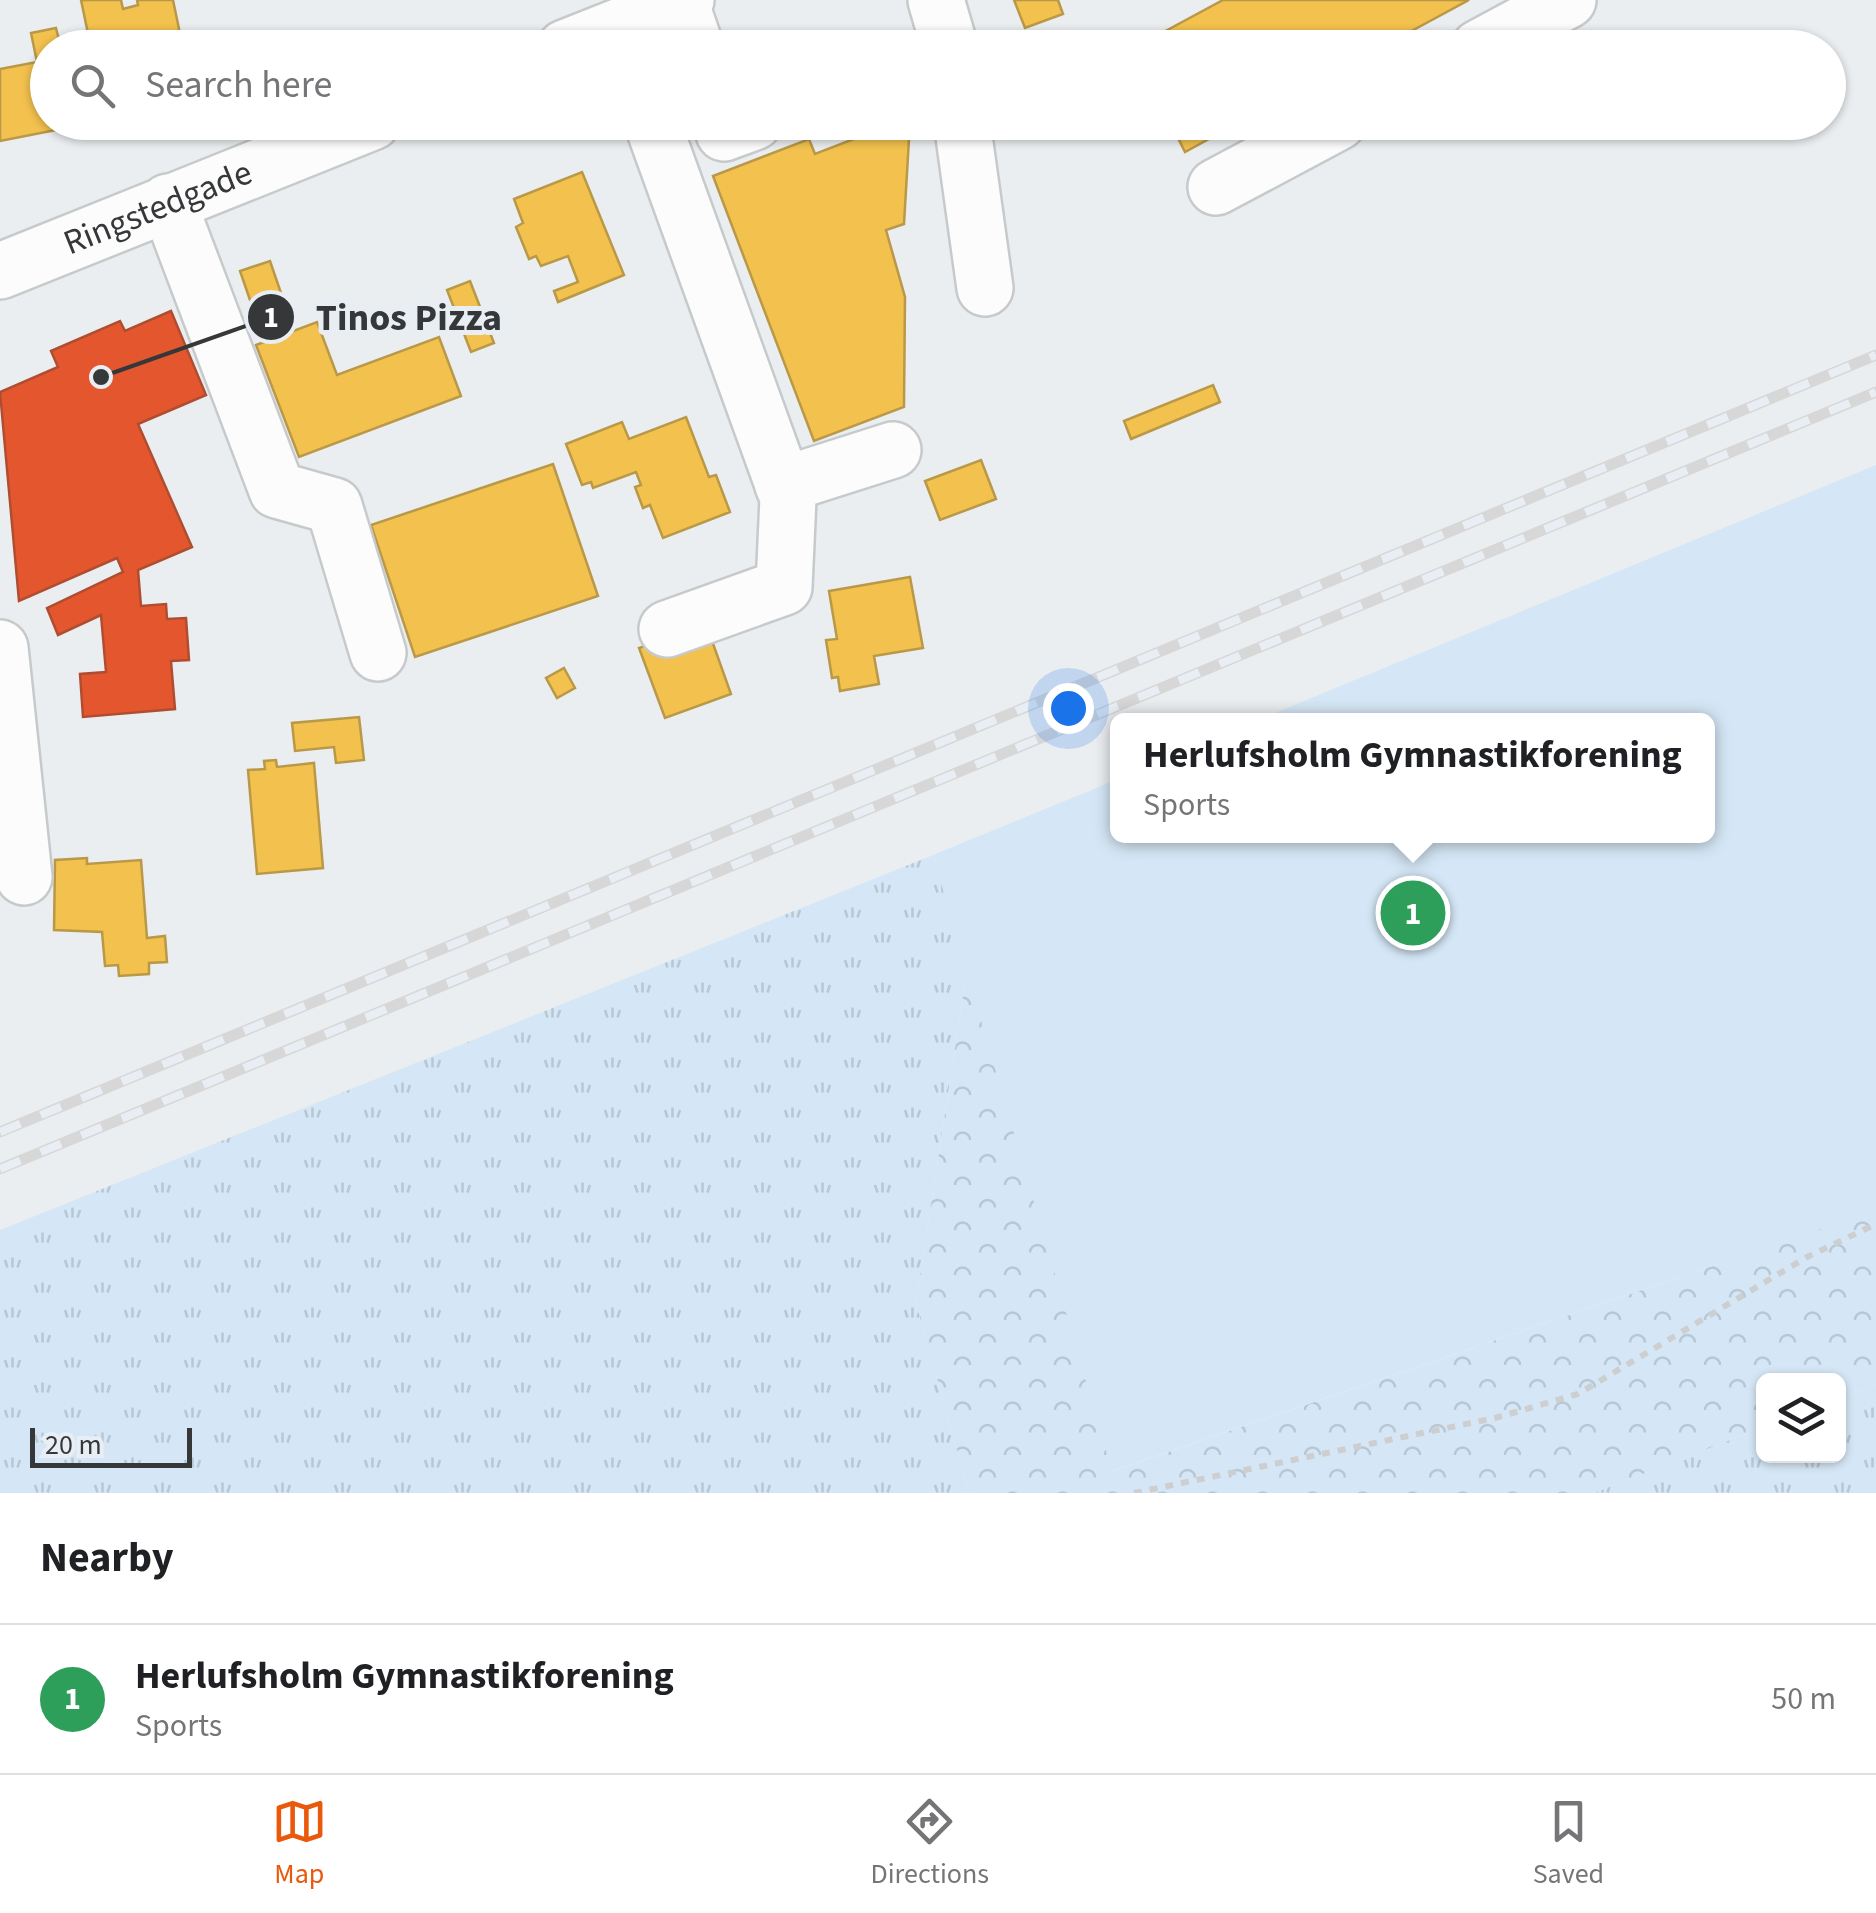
<!DOCTYPE html>
<style>
:root{--surface:#fff;--page:#f6f6f6;--text:#202124;--muted:#757577;--line:#e0e0e0;--accent:#ea580c}
body{margin:0;font-family:"Source Sans 3",sans-serif;background:var(--page);color:var(--text)}
.controls{position:absolute;right:30px;bottom:30px;display:grid;overflow:hidden;border-radius:15px;box-shadow:0 2px 8px #0004}
.controls button{width:90px;height:90px;display:grid;place-items:center;padding:0;border:0;border-bottom:2px solid var(--line);background:var(--surface);color:var(--text);font:50px sans-serif}
.scale{position:absolute;left:30px;bottom:25px;width:162px;box-sizing:border-box;padding-left:10px;border:5px solid #353739;border-top:0;font-size:28px;line-height:35px;white-space:nowrap;color:#353739;-webkit-text-stroke:8px #e8eef3;paint-order:stroke}
.you{position:absolute;left:1068px;top:708px;width:35px;height:35px;margin:-25px;border:8px solid #fff;border-radius:50%;background:#1a73e8;box-shadow:0 0 0 15px #1a73e833}
.badge{display:grid;place-items:center;width:65px;height:65px;border-radius:50%;background:var(--accent);color:#fff;font-size:32px;font-weight:700}
.pin{position:absolute;translate:-50% -50%;border:5px solid #fff;box-shadow:0 2px 10px #0006}
.popup{position:absolute;left:1110px;top:713px;width:605px;height:130px;box-sizing:border-box;display:grid;place-content:center;border-radius:15px;background:var(--surface);filter:drop-shadow(0 2px 8px #0005);font-size:32px;white-space:nowrap;color:var(--muted)}
.popup b{font-size:38px;color:var(--text)}
.popup::after{content:'';position:absolute;left:50%;top:100%;margin-left:-20px;border:20px solid transparent;border-top-color:var(--surface)}
.list{margin:0;padding:0;list-style:none}
h2{display:flex;justify-content:space-between;align-items:center;height:130px;margin:0;padding:0 40px;font-size:42px}
h2 small{font-size:32px;font-weight:400;color:var(--muted)}
.list li{display:grid;grid-template-columns:65px 1fr auto;gap:30px;align-items:center;box-sizing:border-box;height:150px;padding:0 40px;border-top:2px solid var(--line)}
.list b{display:block;font-size:38px;white-space:nowrap}
.list p{margin:0;font-size:32px;white-space:nowrap;color:var(--muted)}
.list em{font-size:32px;font-style:normal;color:var(--muted)}
.icon{flex:none;width:55px;height:55px;fill:none;stroke:currentColor;stroke-width:2;stroke-linecap:round;stroke-linejoin:round}
.map{position:relative;flex:none;width:1876px;height:1493px;overflow:hidden}
.search{position:absolute;background:var(--surface);box-shadow:0 2px 8px #0004;left:30px;right:30px;top:30px;height:110px;display:flex;align-items:center;gap:25px;box-sizing:border-box;padding:0 35px;border-radius:55px;color:var(--muted);font-size:38px}
.sheet{height:280px;background:var(--surface)}
nav{display:flex;justify-content:space-around;align-items:center;box-sizing:border-box;height:140px;border-top:2px solid var(--line);background:var(--surface);font-size:28px;color:var(--muted)}
nav a{display:grid;justify-items:center;gap:5px}
nav .on{color:var(--accent)}
.map>svg:first-child{display:block}
.grass{fill:url(#grass-tufts)}
.forest{fill:url(#forest-crowns)}
.pitch{fill:#d5e7f6}
.homes{fill:#f2c14e;stroke:#b99848;stroke-width:2.5}
.shops{fill:#e4572e;stroke:#b04d31;stroke-width:2.5}
.lines{fill:none;stroke-linecap:round;stroke-linejoin:round}
.minor-casing{stroke:#c7cacb;stroke-width:60}
.path{stroke:#cdcecf;stroke-width:6;stroke-dasharray:8 8;stroke-linecap:butt}
.minor{stroke:#fcfcfd;stroke-width:55}
.rail-casing{stroke:#d7d7d8;stroke-width:11}
.rail{stroke:#e8eef3;stroke-width:8;stroke-dasharray:22;stroke-linecap:butt}
.labels{text-anchor:middle;dominant-baseline:central;stroke-width:10;stroke-linejoin:round;paint-order:stroke}
.street-label{font-size:35px;fill:#353739;stroke:#e8eef3}
.leader{fill:none;stroke:#353739;stroke-width:4}
.callout-dot{fill:#353739;stroke:#e8eef3;stroke-width:4}
.mark-label{font-size:30px;text-anchor:middle;font-weight:bold;fill:#fff}
.callout-label{font-size:38px;text-anchor:middle;font-weight:bold;fill:#353739;stroke:#e8eef3;stroke-width:10;stroke-linejoin:round;paint-order:stroke}
</style>
<div class="map">
<svg width="1876" height="1493" viewBox="0 0 1876 1493">
<defs>
<pattern id="grass-tufts" width="24" height="20" patternUnits="userSpaceOnUse" patternTransform="scale(2.5)"><rect width="24" height="20" fill="#d5e7f6"/><path d="M3 7l-1-3M5 7V3M7 7l1-3M15 17l-1-3M17 17v-4M19 17l1-3" fill="none" stroke="#b7c7d4"/></pattern>
<pattern id="forest-crowns" width="20" height="18" patternUnits="userSpaceOnUse" patternTransform="scale(2.5)"><rect width="20" height="18" fill="#d5e7f6"/><path d="M2 6a3 3 0 1 1 6 0M12 15a3 3 0 1 1 6 0" fill="none" stroke="#b7c7d4"/></pattern>
</defs>
<rect width="100%" height="100%" fill="#ebeef0"/>
<g class="grass">
<path d="M 933,855 L 967,970 L 916,1303 L 969,1493 L 0,1493 L 0,1230 Z"/>
<path d="M 1876,1384 L 1876,1493 L 1594,1493 L 1763,1427 L 1764,1456 L 1838,1456 L 1839,1398 Z"/>
</g>
<path class="forest" d="M 967,970 L 1113,1471 L 1876,1210 L 1876,1384 L 1839,1398 L 1838,1380 L 1764,1380 L 1763,1427 L 1594,1493 L 969,1493 L 916,1303 Z"/>
<path class="pitch" d="M 1876,465 L 1876,1210 L 1112,1471 L 933,855 L 1118,779 L 1118,836 L 1708,836 L 1708,720 L 1258,720 Z"/>
<g class="homes">
<path d="M 81,0 L 121,0 L 123,9 L 138,5 L 137,0 L 173,0 L 183,48 L 91,48 Z"/>
<path d="M 1014,0 L 1058,0 L 1063,14 L 1025,28 Z"/>
<path d="M 1223,0 L 1469,0 L 1380,48 L 1134,48 Z"/>
<path d="M 56,28 L 61,48 L 48,48 L 44,72 L 48,122 L 55,122 L 56,130 L 0,141 L 0,69 L 37,62 L 31,33 Z"/>
<path d="M 898,122 L 910,122 L 904,224 L 886,230 L 905,297 L 904,407 L 814,441 L 713,176 L 809,139 L 815,154 Z"/>
<path d="M 1170,122 L 1240,122 L 1185,152 Z"/>
<path d="M 582,172 L 624,275 L 558,302 L 554,291 L 578,282 L 568,256 L 541,266 L 536,256 L 529,259 L 516,227 L 523,223 L 514,199 Z"/>
<path d="M 270,261 L 281,293 L 251,303 L 240,271 Z"/>
<path d="M 470,281 L 494,343 L 471,352 L 447,290 Z"/>
<path d="M 317,322 L 337,375 L 439,337 L 461,396 L 299,457 L 256,345 Z"/>
<path d="M 1213,385 L 1220,402 L 1131,439 L 1124,421 Z"/>
<path d="M 686,417 L 709,477 L 716,475 L 730,512 L 663,538 L 650,505 L 643,508 L 635,487 L 641,485 L 636,472 L 593,488 L 591,482 L 582,485 L 566,444 L 622,422 L 629,439 Z"/>
<path d="M 981,460 L 996,499 L 940,520 L 925,481 Z"/>
<path d="M 553,464 L 598,596 L 415,657 L 371,525 Z"/>
<path d="M 910,577 L 923,648 L 874,656 L 879,684 L 840,691 L 838,677 L 832,678 L 826,640 L 837,639 L 829,591 Z"/>
<path d="M 706,624 L 731,694 L 665,718 L 639,648 Z"/>
<path d="M 564,668 L 575,688 L 557,698 L 546,678 Z"/>
<path d="M 359,717 L 364,760 L 336,763 L 334,747 L 295,751 L 292,723 Z"/>
<path d="M 276,760 L 277,767 L 314,763 L 323,868 L 257,874 L 248,770 L 265,769 L 264,761 Z"/>
<path d="M 87,858 L 87,864 L 141,860 L 147,938 L 165,936 L 167,962 L 149,963 L 149,974 L 119,976 L 118,965 L 105,966 L 102,932 L 54,930 L 55,860 Z"/>
</g>
<path class="shops" d="M 171,311 L 206,395 L 138,424 L 192,547 L 138,570 L 141,606 L 166,604 L 167,619 L 186,618 L 189,660 L 171,661 L 175,709 L 83,717 L 80,674 L 106,672 L 101,615 L 58,635 L 47,608 L 123,572 L 117,558 L 19,601 L 0,392 L 58,367 L 51,351 L 120,321 L 125,331 Z"/>
<g class="lines">
<defs>
<g id="minor">
<path d="M 936,0 L 950,48"/>
<path d="M 680,2 L 696,48"/>
<path d="M 565,48 L 686,0"/>
<path d="M 1479,48 L 1568,0"/>
<path d="M 652,122 L 788,498 L 784,587 L 667,629"/>
<path d="M 721,122 L 724,133 L 754,122"/>
<path d="M 962,122 L 985,288"/>
<path d="M 1216,187 L 1338,122"/>
<path d="M 168,202 L 277,490 L 334,506 L 378,653"/>
<path id="s1" d="M 0,271 L 372,122"/>
<path d="M 783,485 L 893,450"/>
<path d="M 0,648 L 24,877"/>
</g>
</defs>
<use href="#minor" class="minor-casing"/>
<path class="path" d="M 1134,1493 L 1495,1418 L 1578,1394 L 1807,1257 L 1876,1224"/>
<use href="#minor" class="minor"/>
<defs>
<g id="rail">
<path d="M 0,1132 L 1876,355"/>
<path d="M 0,1169 L 1876,392"/>
</g>
</defs>
<use href="#rail" class="rail-casing"/>
<use href="#rail" class="rail"/>
</g>
<g class="labels">
<g class="street-label">
<text stroke="none"><textPath href="#s1" startOffset="170">Ringstedgade</textPath></text>
</g>
</g>
<path class="leader" d="M101 377L271 317"/>
<g class="callout-dot">
<circle cx="101" cy="377" r="10"/>
<circle cx="271" cy="317" r="25"/>
</g>
<g class="mark-label">
<text x="271" y="327">1</text>
</g>
<g class="callout-label">
<text x="409" y="330">Tinos Pizza</text>
</g>
</svg>
<div class="controls">
<button><svg class="icon" aria-label="layers" viewBox="0 0 24 24"><path d="M12 4l9 5-9 5-9-5zM3 14l9 5 9-5"/></svg></button>
</div>
<div class="scale">20 m</div>
<div class="you"></div>
<div class="pin badge" style="left:1413px;top:913px;background:#2e9e5b">1</div>
<div class="popup"><b>Herlufsholm Gymnastikforening</b>Sports</div>
<div class="search"><svg class="icon" aria-label="search" viewBox="0 0 24 24"><circle cx="10" cy="10" r="6"/><path d="M15 15l6 6"/></svg>Search here</div>
</div>
<section class="sheet">
<h2>Nearby<small></small></h2>
<ul class="list">
<li><span class="badge" style="background:#2e9e5b">1</span><div><b>Herlufsholm Gymnastikforening</b><p>Sports</p></div><em>50 m</em></li>
</ul>
</section>
<nav>
<a class="on"><svg class="icon" aria-label="map" viewBox="0 0 24 24"><path d="M3 6l6-2 6 2 6-2v14l-6 2-6-2-6 2zM9 4v14M15 6v14"/></svg>Map</a>
<a><svg class="icon" aria-label="directions" viewBox="0 0 24 24"><path d="M12 3l9 9-9 9-9-9zM9 14v-3h6M13 9l2 2-2 2"/></svg>Directions</a>
<a><svg class="icon" aria-label="saved" viewBox="0 0 24 24"><path d="M7 4h10v16l-5-4-5 4z"/></svg>Saved</a>
</nav>
